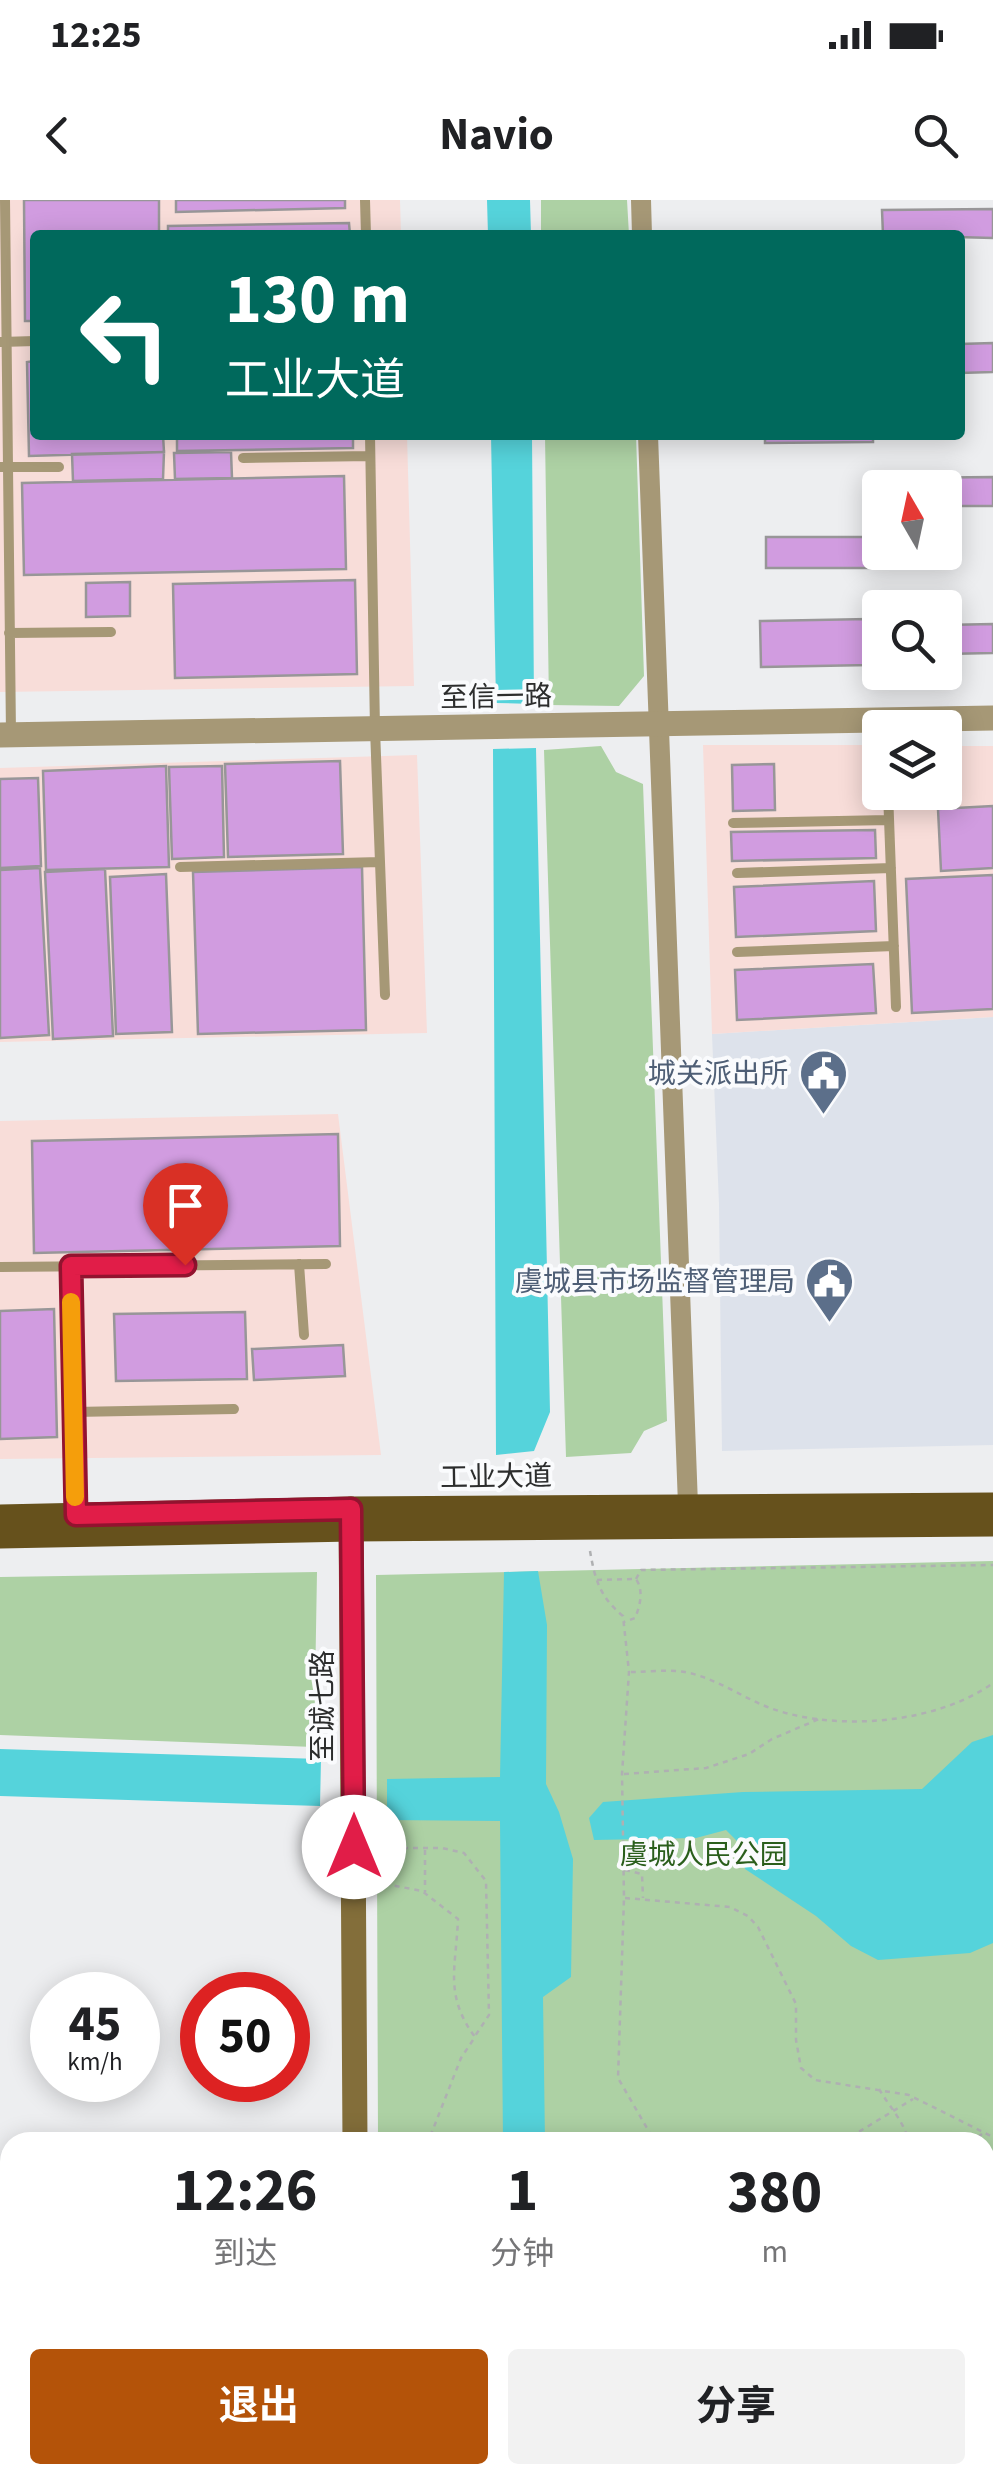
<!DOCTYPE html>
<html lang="zh">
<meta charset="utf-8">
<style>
:root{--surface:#fff;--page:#f2f2f2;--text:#202124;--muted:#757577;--accent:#b45309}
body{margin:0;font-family:"Source Sans 3","Noto Sans SC",sans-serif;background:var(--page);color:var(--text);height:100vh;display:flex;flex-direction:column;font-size:38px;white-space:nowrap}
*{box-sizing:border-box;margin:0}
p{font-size:32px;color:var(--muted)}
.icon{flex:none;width:55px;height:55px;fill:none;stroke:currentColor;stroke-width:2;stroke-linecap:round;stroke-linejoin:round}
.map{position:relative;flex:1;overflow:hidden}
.details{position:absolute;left:0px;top:1932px;width:995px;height:352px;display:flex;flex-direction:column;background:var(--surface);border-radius:30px 30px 0 0;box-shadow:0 5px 25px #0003}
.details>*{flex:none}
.banner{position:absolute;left:30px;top:30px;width:935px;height:210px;border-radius:10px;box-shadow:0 5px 25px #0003;background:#00695c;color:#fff;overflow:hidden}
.needle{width:65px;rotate:351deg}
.fabs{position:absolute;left:862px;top:270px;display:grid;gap:20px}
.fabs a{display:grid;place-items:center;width:100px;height:100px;border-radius:10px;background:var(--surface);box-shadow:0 5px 25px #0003;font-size:50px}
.speed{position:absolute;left:30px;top:1772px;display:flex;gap:20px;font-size:50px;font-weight:700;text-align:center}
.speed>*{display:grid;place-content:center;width:130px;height:130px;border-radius:50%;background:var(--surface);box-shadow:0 5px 25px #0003;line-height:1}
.speed small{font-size:25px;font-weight:400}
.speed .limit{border:15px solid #d22;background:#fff;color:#111}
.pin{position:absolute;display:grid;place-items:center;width:85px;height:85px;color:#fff;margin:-102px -42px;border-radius:50% 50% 50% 0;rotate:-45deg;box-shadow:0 0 10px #0007}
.pin .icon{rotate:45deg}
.me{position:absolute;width:110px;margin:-55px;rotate:0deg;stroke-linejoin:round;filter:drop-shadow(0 0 8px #0008)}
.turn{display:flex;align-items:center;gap:35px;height:210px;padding:0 30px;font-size:45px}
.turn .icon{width:130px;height:130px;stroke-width:2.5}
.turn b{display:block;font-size:70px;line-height:85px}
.eta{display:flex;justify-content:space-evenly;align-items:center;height:170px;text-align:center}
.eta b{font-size:60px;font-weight:700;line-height:70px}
.action{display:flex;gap:20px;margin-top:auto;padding:20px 30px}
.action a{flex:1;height:115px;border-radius:10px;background:var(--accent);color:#fff;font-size:40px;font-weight:700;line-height:115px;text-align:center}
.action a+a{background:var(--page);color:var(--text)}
.status{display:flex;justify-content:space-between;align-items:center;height:70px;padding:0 50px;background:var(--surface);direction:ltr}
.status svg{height:28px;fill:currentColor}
header{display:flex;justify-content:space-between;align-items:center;height:130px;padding:0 30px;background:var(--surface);font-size:45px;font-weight:700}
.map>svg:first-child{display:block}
</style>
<div class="status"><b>12:25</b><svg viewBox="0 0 49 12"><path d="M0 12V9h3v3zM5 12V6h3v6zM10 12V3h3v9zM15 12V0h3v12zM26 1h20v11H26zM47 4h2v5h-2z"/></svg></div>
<header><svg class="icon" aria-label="back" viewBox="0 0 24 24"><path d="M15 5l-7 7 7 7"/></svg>Navio<svg class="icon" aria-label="search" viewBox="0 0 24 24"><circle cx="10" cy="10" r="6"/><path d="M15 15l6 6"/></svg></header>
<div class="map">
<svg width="993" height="2284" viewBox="0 0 993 2284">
<rect width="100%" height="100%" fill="#edeef0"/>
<path fill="#dde2eb" d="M993,817V1245L722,1251L719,1004L712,834Z"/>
<path fill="#f8ddd9" d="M0,0H400L401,35H35V235H407L414,486L0,492Z
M703,545H880V592H945V546H993V817L712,834Z
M417,555L427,833L0,842V568Z
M338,914L381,1255L0,1259V921Z"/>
<path fill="#add1a4" d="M541,0H627L629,35H541Z
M545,235H636L644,476L619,506L549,505Z
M601,546L616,572L643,584L667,1221L644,1231L631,1253L566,1257L544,550Z
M993,1361V2284H380V2275H985V1942H378L376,1375Z
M317,1372L314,1547L0,1535V1377Z"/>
<path fill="#55d3db" d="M487,0H530L531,35H488Z
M491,235H532L534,504L496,503Z
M536,548L550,1212L534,1251L496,1255L493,549Z
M538,1371L547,1425L546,1584L559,1612L573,1659L571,1777L543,1797L545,1942H503L500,1621L387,1620V1579L500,1577L504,1372Z
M993,1535V1743L970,1753L878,1760L851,1746L816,1716L745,1669L740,1644L726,1630L696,1638L594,1640L589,1618L603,1602L743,1592L922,1589L972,1542Z
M0,1549L321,1559L320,1606L0,1596Z
M505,2275H548V2284H505Z"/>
<path fill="#d19ce0" stroke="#989698" stroke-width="2.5" d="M24,0H159V35H35V121H25Z
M176,0H345V8L176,12Z
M993,9V38L883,35L882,10Z
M349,23L350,35H168V26Z
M993,143V172L960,173V144Z
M35,161V235H163L164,252L29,256L27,162Z
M177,235H353V248L177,251Z
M765,235H873V242L765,243Z
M164,252L163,279L73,281L72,254Z
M231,252L232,278L175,279L174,253Z
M344,276L346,369L24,375L22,283Z
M993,277V306H945V288H901V278Z
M766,337H874V368H766Z
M355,380L357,474L175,478L173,384Z
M130,382V416L86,417V383Z
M868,419L869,465L761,467L760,421Z
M993,424V453L945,454V425Z
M340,561L343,654L228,657L225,564Z
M774,564L775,610L733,611L732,565Z
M166,566L169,667L46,670L43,571Z
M222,566L224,657L172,659L169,567Z
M38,578L41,666L0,668V579Z
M993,606V668L941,671L938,609Z
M875,630L876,658L732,661L731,632Z
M362,667L366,830L198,834L193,672Z
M40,668L49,835L0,838V670Z
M105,669L113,836L53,839L45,672Z
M166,674L172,832L116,834L110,677Z
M993,675V809L912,813L906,679Z
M874,681L876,731L736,737L734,687Z
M873,764L876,813L737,820L735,770Z
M338,934L340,1046L34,1053L32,941Z
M54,1109L57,1237L0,1239V1111Z
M245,1112L247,1179L116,1181L114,1114Z
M343,1145L345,1176L254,1180L252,1149Z"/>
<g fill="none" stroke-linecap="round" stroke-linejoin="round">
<path stroke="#afb0b2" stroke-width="2.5" stroke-dasharray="5 5" stroke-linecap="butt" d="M590,1351C595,1380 600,1397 623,1416L629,1472L622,1574L624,1698L618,1878L655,1942
M636,1379L641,1370L993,1365
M597,1380L636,1379C644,1391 640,1406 635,1418L624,1422
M631,1472C648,1472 668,1469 685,1472C716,1478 741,1497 770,1508C836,1532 936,1524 993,1483
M624,1574L706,1568L749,1554L772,1539L819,1519
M373,1648H442L464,1653L486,1681L489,1815L475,1836
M425,1650V1692
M625,1670L642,1674L643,1698
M375,1682L422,1691L458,1719C456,1768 444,1795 475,1837L461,1858L428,1942
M625,1698L730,1707L748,1716L758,1727L796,1804V1840L801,1868L815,1880L909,1895L993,1937
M879,1889C889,1906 901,1918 907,1936
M842,1942L913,1899
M971,1942L982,1934
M985,2037L993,2034
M985,2082L993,2086
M985,2118L993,2099
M985,2151L993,2156
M985,2210L993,2218
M985,2248L993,2257
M445,2275V2284
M576,2275L591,2277L600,2284
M728,2275L734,2284
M491,2284L494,2275
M681,2284L688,2275"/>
<path stroke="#a69876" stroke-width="10" d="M5,0L11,534
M365,0L366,35
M1,142L35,141
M370,235L375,529L385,795
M243,258L370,256
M0,267H59
M9,433L111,432
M888,592L896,807
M733,623L889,620
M180,667L380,662
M737,673L891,668
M737,752L894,746
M299,1064L304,1135
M71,1066L76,1315
M0,1067L326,1064
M74,1212L234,1209"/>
<path stroke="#a69876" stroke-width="20" d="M641,0L642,35
M648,235L688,1305"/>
<path stroke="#a69876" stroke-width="25" d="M0,535L993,518"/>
<path stroke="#836e3a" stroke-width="25" d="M351,1309L355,1942
M357,2275V2284"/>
<path stroke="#66511c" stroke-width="25" d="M0,1317L351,1309L993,1305
M0,1336L352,1329L993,1324"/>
</g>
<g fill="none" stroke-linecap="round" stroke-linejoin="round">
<defs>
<path id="route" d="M185,1065L71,1066L76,1315L351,1309L354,1647"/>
</defs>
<use href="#route" stroke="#92132f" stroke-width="25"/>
<use href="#route" stroke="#e11d48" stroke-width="18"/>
<path stroke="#f59e0b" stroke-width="18" d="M71,1102L75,1297"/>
</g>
<defs>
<symbol id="civic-pin" viewBox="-11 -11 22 30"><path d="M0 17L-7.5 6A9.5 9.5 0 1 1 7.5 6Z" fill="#5c6f8a" stroke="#fafbfd"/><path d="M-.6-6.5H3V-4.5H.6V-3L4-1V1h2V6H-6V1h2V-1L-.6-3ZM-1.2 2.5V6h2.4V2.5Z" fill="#fff"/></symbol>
</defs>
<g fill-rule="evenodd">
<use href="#civic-pin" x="796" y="846" width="55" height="75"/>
<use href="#civic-pin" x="802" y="1054" width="55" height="75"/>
</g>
<g text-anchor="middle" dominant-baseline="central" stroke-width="8" stroke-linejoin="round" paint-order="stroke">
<g font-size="28" fill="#2c2d2d" stroke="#fafbfd">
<text transform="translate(496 497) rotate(-1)">至信一路</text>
<text transform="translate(496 1277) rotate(-1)">工业大道</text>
<text transform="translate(323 1506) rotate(-90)">至诚七路</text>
</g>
<g font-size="28" fill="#4e5e75" stroke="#fafbfd" text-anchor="end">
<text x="788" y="874">城关派出所</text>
<text x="795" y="1082">虞城县市场监督管理局</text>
</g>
<g font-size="28" fill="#2a5e1c" stroke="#fafbfd">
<text x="704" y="1655">虞城人民公园</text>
</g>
</g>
</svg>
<div class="fabs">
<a><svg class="needle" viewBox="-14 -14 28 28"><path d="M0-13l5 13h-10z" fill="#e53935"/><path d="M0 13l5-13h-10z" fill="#757577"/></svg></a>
<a><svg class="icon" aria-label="search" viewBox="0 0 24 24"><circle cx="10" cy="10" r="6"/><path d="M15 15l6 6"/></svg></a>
<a><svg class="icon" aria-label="layers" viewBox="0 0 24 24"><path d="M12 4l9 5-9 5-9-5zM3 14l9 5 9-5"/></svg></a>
</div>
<div class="speed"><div>45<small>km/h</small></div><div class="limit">50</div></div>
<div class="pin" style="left:185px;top:1065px;background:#d93025"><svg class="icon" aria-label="arrive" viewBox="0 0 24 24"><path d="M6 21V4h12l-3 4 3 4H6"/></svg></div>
<svg class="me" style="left:354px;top:1647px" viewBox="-20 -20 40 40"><circle r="19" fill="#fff"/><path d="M0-13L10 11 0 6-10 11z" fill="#e11d48"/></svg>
<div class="banner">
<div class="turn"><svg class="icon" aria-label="left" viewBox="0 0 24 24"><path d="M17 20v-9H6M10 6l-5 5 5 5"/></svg><div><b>130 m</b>工业大道</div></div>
</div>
<section class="details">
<div class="eta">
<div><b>12:26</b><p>到达</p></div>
<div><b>1</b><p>分钟</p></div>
<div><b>380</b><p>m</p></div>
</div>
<div class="action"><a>退出</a><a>分享</a></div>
</section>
</div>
